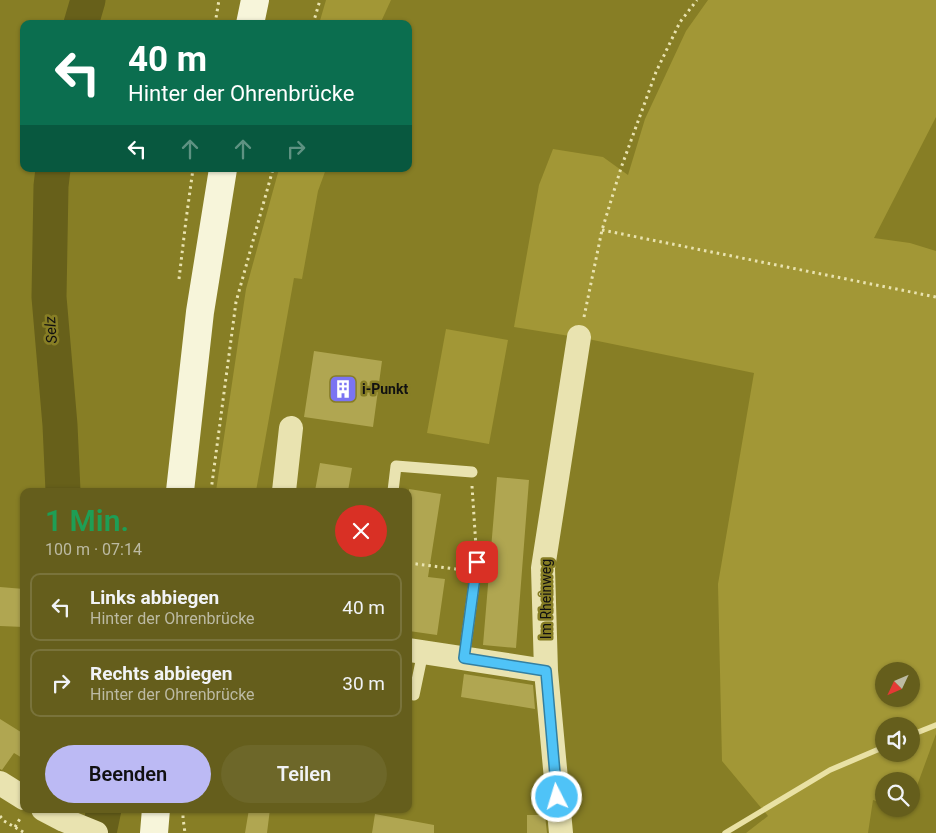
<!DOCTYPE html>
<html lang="de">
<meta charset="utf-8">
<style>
:root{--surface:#655e1c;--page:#6d6729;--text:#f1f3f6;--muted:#bcbaa3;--line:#79733b;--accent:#bcbaf4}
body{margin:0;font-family:Roboto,sans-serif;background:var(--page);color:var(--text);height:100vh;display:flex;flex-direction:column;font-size:19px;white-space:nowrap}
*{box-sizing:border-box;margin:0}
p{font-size:16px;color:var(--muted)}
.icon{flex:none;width:28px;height:28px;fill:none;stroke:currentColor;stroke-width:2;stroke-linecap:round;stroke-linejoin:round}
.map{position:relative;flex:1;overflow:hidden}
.sheet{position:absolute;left:20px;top:488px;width:392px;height:325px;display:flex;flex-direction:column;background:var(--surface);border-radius:10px;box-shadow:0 1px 4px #0004}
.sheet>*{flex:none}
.banner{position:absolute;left:20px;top:20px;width:392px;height:152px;border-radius:10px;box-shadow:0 1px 4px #0004;background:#0b6e4f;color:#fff;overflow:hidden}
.needle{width:32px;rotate:226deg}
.tools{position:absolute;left:875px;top:662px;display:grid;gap:10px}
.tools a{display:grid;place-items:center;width:45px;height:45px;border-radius:50%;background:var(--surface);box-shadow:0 1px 4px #0004;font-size:25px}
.pin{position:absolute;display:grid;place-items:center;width:42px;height:42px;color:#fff;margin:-21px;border-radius:10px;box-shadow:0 2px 8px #0006}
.me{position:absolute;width:55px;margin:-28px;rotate:355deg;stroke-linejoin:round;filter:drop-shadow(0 0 4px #0008)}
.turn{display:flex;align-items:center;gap:18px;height:105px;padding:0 25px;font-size:22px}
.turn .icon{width:65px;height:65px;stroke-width:2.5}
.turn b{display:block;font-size:35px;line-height:42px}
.lanes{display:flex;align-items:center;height:48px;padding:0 25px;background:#0003;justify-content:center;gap:25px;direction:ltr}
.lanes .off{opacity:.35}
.round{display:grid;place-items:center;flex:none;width:52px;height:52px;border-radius:26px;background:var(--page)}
.overview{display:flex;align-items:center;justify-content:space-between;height:85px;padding:0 25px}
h1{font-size:30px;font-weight:600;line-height:38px;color:#1e9e55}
.button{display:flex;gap:10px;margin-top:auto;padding:10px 25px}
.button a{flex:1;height:58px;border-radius:30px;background:var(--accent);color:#111;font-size:20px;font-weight:600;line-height:58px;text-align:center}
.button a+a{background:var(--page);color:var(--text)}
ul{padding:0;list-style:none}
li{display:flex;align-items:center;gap:15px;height:68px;margin:0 10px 8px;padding:0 15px;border:2px solid var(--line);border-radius:10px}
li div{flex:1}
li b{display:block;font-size:19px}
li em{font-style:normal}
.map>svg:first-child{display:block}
</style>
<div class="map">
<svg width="936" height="833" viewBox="0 0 936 833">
<rect width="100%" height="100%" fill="#877e25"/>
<path fill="#a29736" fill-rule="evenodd" d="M326,0H391L380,24H319Z
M708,0H936V117L874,238L910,243L936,251V734L911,802V781H884V804L873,800L868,833H746L768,816L722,761L718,584L754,373L588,339L514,327L539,185L553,149L603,157L628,175L645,119L686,31ZM884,671H911V699H884ZM884,726H911V754H884Z
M279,169H326L318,191L302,279L294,278L256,491H216L246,289Z
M446,329L508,340L489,444L427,433Z"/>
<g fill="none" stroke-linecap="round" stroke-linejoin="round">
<path stroke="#e9e1a4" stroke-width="5.5" d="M911,735L936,725
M725,833L830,770L884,747"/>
<path stroke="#67601a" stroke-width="35" d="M81,24L88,0
M53,169L51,186L49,297L60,425L63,491
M99,833L104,809"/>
</g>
<path fill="#b0a651" d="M314,351L382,361L373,427L304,417Z
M320,463L352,468L348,491H315Z
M497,477L529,480L516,648L483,645Z
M409,489L441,494L428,577L445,579L437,635L409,631V587L412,560L409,559Z
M0,587L24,589V627L0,626Z
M464,674L533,685L535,709L461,697Z
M0,719L24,734V759L14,753L2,770L0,769Z
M249,809H270L267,833H245Z
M375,814L434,825V833H372Z
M527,815H545L547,833H527Z"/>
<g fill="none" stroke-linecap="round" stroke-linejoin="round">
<path stroke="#e9e3b0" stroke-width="3" stroke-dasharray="2.5 4" stroke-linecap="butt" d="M215,24L219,0
M313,24L320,0
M602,230L936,297
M179,279L186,220L193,169
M584,317L602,230L621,168L656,72L680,22L697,0
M472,486L476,547
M211,491L236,302L273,169
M409,563L463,570
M183,809V818L185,833
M0,816L4,821L25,833
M15,827L21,817"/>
<path stroke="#e9e3b0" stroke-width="11" d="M393,491L396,466L472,472
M464,658L477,562
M414,695L423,652"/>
<path stroke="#e9e3b0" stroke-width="24" d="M284,491L291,428
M409,650L546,671
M0,783L24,798
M43,809L64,820L96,833
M561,833L546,671L543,568L579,337"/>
<path stroke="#f7f5da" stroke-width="28" d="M250,24L255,0
M180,491L200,312L223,169
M154,833L156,809"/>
</g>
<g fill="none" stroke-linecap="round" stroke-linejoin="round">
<defs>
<path id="route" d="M477,562L464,658L546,671L557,797"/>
</defs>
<use href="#route" stroke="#337fa1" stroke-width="12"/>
<use href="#route" stroke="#4fc3f7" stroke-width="9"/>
</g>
<defs>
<symbol id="building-square" viewBox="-11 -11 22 22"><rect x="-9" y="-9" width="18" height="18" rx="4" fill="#7b74f2" stroke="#877e25"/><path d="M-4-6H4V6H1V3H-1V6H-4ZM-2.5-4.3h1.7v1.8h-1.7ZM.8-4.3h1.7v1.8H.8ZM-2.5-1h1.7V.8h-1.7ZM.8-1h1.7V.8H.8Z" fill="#fff"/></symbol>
</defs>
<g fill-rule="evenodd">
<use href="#building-square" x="327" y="373" width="32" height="32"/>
</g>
<g text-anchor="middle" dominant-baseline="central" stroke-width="5" stroke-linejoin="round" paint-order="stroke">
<g font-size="14" font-weight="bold" fill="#111" stroke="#877e25" text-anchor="start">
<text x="362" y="389">i-Punkt</text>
</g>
<g font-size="14" fill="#111" stroke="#877e25">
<text transform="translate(546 599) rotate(-90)">Im Rheinweg</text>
</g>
<g font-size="15" font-style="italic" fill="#111" stroke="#877e25">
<text transform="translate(51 330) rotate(-94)">Selz</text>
</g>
</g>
</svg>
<div class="tools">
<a><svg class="needle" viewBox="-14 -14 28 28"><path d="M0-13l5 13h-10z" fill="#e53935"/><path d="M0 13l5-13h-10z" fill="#bcbaa3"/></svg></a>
<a><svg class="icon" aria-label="sound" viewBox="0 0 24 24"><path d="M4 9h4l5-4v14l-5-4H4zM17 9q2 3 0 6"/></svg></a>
<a><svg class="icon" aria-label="search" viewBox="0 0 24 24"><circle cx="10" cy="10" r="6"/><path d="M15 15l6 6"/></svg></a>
</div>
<div class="pin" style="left:477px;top:562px;background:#d93025"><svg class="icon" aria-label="arrive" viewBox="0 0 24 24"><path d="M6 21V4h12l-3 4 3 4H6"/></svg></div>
<svg class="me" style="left:557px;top:797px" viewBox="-20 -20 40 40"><circle r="17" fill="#4fc3f7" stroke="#fff" stroke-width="3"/><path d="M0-11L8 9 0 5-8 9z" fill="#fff"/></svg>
<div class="banner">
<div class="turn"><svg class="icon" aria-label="left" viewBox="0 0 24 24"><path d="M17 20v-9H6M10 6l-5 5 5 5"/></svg><div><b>40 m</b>Hinter der Ohrenbrücke</div></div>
<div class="lanes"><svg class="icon" aria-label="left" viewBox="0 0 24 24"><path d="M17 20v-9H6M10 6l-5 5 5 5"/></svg><svg class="icon off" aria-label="ahead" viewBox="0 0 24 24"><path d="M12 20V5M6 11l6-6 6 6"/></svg><svg class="icon off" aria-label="ahead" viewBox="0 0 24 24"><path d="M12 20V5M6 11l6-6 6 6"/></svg><svg class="icon off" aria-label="right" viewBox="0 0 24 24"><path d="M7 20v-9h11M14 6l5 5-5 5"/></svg></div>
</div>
<section class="sheet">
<div class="overview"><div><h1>1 Min.</h1><p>100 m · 07:14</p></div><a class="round" style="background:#d93025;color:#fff"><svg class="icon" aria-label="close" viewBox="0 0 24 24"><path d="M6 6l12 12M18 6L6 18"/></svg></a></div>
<ul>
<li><svg class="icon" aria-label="left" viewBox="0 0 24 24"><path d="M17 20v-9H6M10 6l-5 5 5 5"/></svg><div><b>Links abbiegen</b><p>Hinter der Ohrenbrücke</p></div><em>40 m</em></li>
<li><svg class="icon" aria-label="right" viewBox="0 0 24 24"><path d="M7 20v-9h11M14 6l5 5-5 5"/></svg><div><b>Rechts abbiegen</b><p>Hinter der Ohrenbrücke</p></div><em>30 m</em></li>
</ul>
<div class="button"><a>Beenden</a><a>Teilen</a></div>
</section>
</div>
